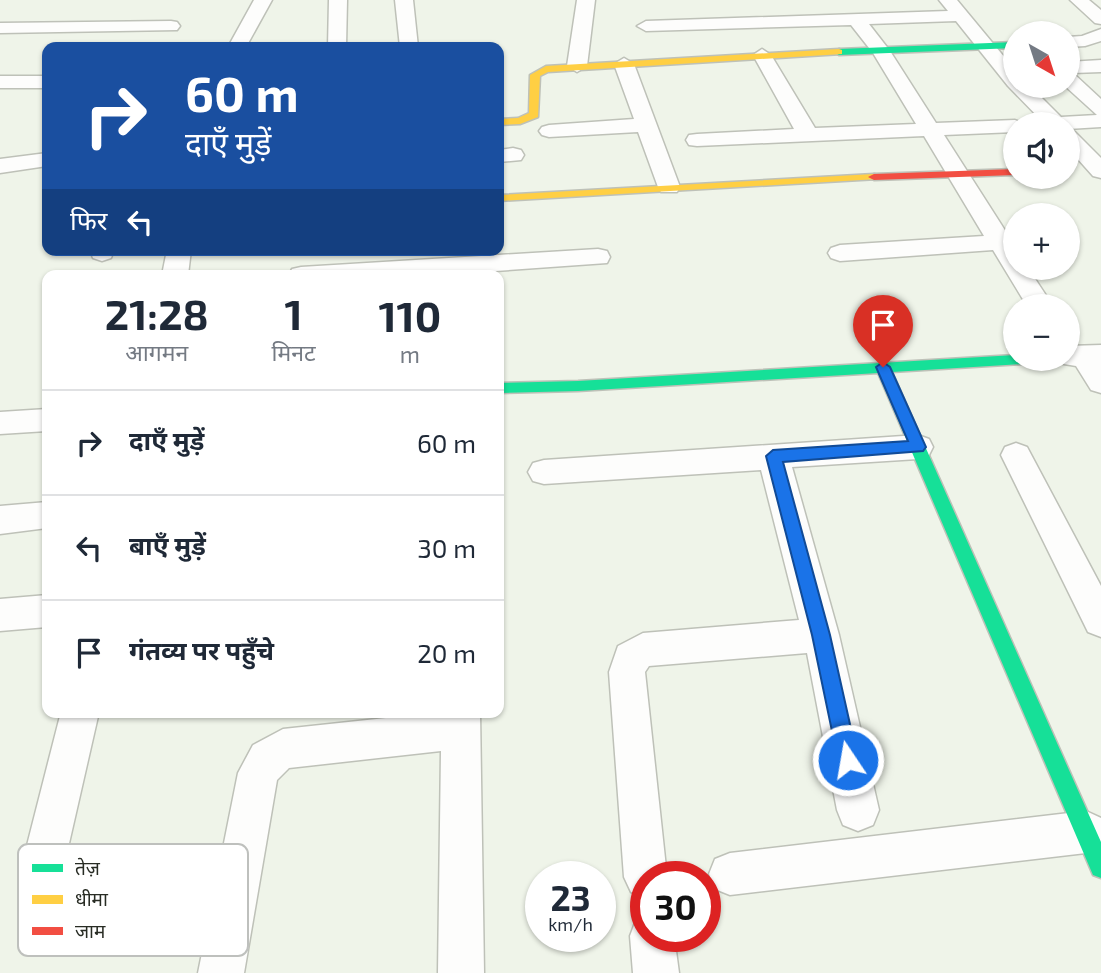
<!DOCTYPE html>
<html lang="hi">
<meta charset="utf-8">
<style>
:root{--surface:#fff;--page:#f2f2f3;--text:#1f2937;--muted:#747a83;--line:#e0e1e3}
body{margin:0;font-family:"Exo 2","Noto Sans Devanagari",sans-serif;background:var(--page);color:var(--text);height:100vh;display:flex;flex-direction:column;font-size:26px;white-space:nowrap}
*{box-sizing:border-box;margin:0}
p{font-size:23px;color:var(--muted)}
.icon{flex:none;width:38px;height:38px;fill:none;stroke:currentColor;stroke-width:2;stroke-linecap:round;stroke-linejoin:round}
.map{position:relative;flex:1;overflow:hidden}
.sheet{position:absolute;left:42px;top:270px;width:462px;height:448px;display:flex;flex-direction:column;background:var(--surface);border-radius:14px;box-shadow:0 2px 5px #0004}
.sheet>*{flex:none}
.guide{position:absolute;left:42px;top:42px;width:462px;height:214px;border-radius:14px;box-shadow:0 2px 5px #0004;background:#1a4fa0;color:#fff;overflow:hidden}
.needle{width:46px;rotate:141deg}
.buttons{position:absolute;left:1003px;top:21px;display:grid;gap:14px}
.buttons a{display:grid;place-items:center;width:77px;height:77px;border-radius:50%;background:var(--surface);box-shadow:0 2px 5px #0004;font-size:35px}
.speed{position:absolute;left:525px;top:861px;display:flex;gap:14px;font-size:35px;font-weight:700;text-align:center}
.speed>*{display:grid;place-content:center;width:91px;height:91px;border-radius:50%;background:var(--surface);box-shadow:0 2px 5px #0004;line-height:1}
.speed small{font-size:18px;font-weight:400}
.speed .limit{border:10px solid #d22;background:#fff;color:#111}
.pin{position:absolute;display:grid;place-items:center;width:60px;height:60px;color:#fff;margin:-72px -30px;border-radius:50% 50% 50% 0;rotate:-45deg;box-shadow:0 0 7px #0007}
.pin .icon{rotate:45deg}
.me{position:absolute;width:77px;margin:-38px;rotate:348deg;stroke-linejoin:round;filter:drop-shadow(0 0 5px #0008)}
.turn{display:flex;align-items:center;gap:24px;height:147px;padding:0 28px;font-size:32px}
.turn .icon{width:91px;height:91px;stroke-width:2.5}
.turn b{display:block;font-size:49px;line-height:60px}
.then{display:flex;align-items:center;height:66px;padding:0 28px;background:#0003;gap:14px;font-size:26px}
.eta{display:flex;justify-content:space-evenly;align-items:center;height:119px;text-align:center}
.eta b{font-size:42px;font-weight:700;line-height:49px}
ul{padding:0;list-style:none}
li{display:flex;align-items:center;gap:21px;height:105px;padding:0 28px;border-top:2px solid var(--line)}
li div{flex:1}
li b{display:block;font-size:26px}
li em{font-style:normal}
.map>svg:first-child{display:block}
</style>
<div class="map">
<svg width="1101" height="973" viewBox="0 0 1101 973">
<rect width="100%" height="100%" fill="#eff4e9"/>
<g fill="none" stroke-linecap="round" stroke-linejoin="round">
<defs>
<path id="street" d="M254,0H272L246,47H228Z
M329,0H347L346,47H328Z
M395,0H413L418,47H400Z
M577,0H595L587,66L577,72L567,66Z
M939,0H957L1015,70V86H1030L1061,117L1097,115L1065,86H1068V62L1101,60V72L1073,73L1101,99V127L1068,129V124H1045L1008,86L956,21L869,24L890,51L936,123L1015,120L1024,124H1015V132L944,135L1015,246V268H1028L1053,306H1027L993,250L840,261L831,258L828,253L831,248L840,245L984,236L924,136L697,146L689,145L686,140L689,135L697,134L794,129L753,55L762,49L771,55L815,128L916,124L873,53L851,25L646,31L637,26L646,21L948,11Z
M1070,0H1089L1101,10V24L1095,23Z
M171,21L177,22L180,26L177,30L0,33V23Z
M1101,29V41L1085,46L1068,47V37L1082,36Z
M624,58L634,64L680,187L677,192H661L658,187L638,132L549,137L542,135L539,131L542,127L549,125L634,119L614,64Z
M0,76H47V88H0Z
M1068,130L1075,132L1101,158V178L1093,176L1068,148Z
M513,148L521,150L524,155L521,160L499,162V150Z
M47,153V166L0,173V159Z
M598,249L607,251L610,257L607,263L438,275H289L292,269L301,267Z
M90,250H114L111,258L102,261L93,258Z
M167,250H191L188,275H162Z
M1101,345V393L1091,390L1076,366L1058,363L1056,359H1068V346Z
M47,409V431L0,434V412Z
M918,435L929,439L933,447L929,455L918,459L792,467L839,635L879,810L873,825L858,831L843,825L837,810L807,653L649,666L645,672L667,877H646V898L631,892L624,877L609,672L618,646L643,633L799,620L761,470L544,484L533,481L528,472L533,463L544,460Z
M1016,443L1027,447L1101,586V637L1088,632L1001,455L1005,447Z
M47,502V528L0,534V506Z
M47,595V627L0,631V599Z
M61,712H99L65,861L59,876L44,882L29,876L23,861Z
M442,712H480L484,973H438L441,751L289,768L277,780L244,973H198L238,773L253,745L283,729Z
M1086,811L1101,818V847L1086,853L730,895L715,889L709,874L715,859L730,853Z
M646,916V936H674L679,973H633L630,936L636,920Z"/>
<path id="fast" d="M1015,42V48L839,55L834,52L839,49Z
M1015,355V359H1030L1023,364L892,372L1101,842V878L1093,875L878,373L578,391L499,393V383L578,381Z"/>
<path id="slow" d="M839,49L842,50V54L548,72L540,76L538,117L520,124L499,125V119L518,118L529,113L530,75L546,66Z
M874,174L878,175V179L499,201V195Z"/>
<path id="jam" d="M1015,169V175L874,180L868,177L874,174Z"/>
</defs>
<use href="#street" stroke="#bec1b8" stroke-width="3"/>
<use href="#fast" stroke="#bec1b8" stroke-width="3"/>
<use href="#slow" stroke="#bec1b8" stroke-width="3"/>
<use href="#jam" stroke="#bec1b8" stroke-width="3"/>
<use href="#street" fill="#fdfdfc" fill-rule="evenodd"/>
<use href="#fast" fill="#16e098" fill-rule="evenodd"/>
<use href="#slow" fill="#ffcf43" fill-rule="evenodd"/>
<use href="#jam" fill="#f24e42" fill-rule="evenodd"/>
</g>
<path fill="#1a73e8" stroke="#114b97" stroke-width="2" d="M883,362L890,367L926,447L923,451L783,462L830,635L858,760L855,767L848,770L841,767L838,760L812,635L766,456L773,450L908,441L876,367Z"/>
<rect x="18" y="844" width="230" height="112" rx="10" fill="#fff" stroke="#bec0bd" stroke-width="2"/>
<rect x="32" y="864" width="31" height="8" fill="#16e098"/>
<rect x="32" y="895" width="31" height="9" fill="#ffcf43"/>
<rect x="32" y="927" width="31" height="8" fill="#f24e42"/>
<g font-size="19" fill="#282c24">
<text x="75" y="875">तेज़</text>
<text x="75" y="906">धीमा</text>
<text x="75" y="938">जाम</text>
</g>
</svg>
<div class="buttons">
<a><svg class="needle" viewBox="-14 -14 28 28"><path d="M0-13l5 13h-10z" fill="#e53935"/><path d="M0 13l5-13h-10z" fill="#747a83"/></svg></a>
<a><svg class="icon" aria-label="sound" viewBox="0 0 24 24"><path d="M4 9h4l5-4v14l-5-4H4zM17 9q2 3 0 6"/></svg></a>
<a>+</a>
<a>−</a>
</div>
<div class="speed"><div>23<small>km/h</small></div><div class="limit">30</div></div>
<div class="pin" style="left:883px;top:367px;background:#d93025"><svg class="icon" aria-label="arrive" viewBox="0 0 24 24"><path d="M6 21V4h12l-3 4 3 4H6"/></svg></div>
<svg class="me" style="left:848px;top:760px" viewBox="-20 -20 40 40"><circle r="17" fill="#1a73e8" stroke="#fff" stroke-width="3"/><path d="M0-11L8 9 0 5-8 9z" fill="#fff"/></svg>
<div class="guide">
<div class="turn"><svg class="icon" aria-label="right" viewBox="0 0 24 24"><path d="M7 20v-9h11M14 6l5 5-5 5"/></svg><div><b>60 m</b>दाएँ मुड़ें</div></div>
<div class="then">फिर<svg class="icon" aria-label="left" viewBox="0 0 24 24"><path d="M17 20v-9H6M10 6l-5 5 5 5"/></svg></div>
</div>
<section class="sheet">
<div class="eta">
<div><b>21:28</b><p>आगमन</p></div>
<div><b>1</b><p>मिनट</p></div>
<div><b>110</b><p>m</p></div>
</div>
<ul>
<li><svg class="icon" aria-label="right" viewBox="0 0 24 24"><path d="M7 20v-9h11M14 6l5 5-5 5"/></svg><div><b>दाएँ मुड़ें</b></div><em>60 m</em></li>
<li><svg class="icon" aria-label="left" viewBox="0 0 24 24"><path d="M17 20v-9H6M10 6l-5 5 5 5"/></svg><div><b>बाएँ मुड़ें</b></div><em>30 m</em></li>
<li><svg class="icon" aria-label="arrive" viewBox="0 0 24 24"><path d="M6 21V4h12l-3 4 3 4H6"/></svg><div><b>गंतव्य पर पहुँचे</b></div><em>20 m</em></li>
</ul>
</section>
</div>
